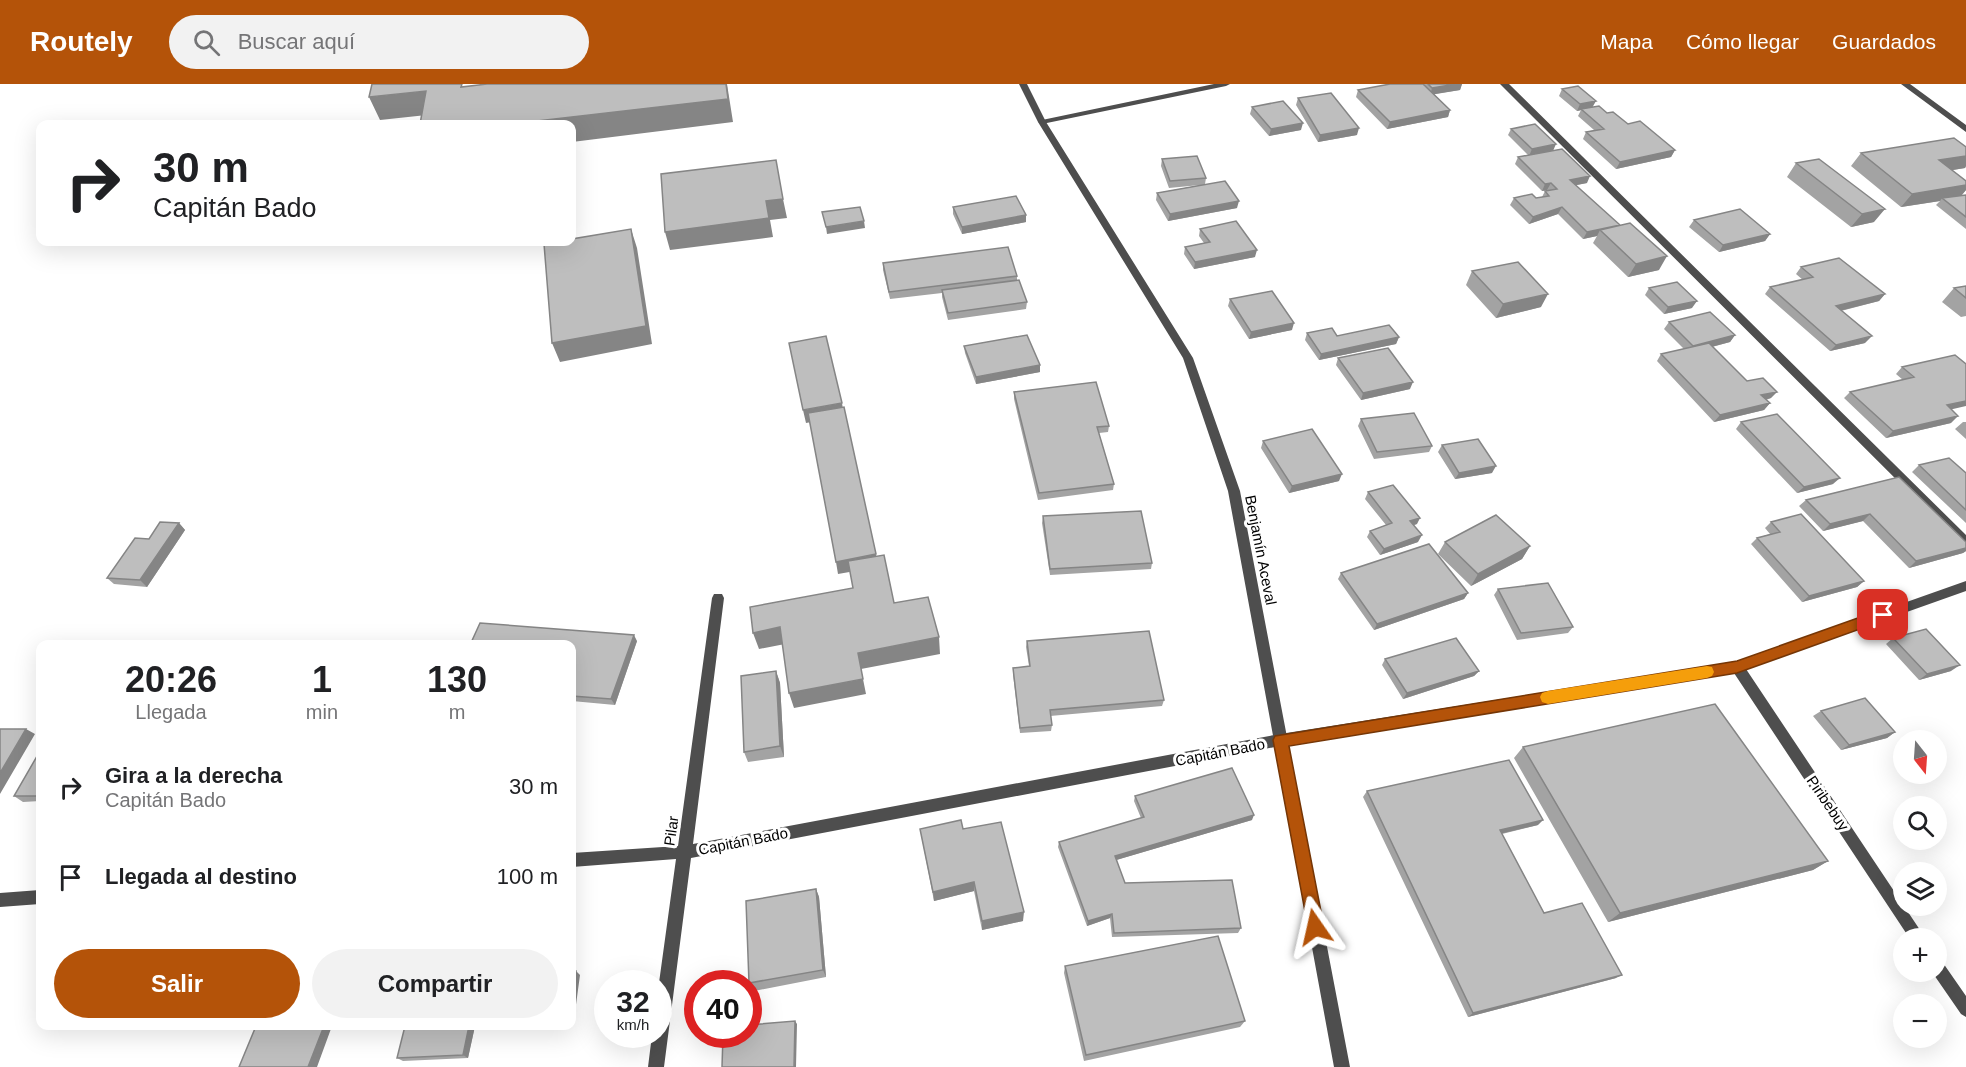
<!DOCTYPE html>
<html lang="es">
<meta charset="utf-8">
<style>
:root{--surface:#fff;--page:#f2f2f2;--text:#202124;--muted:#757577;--accent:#b45309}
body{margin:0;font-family:Helvetica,sans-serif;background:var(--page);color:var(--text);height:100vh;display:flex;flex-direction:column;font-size:22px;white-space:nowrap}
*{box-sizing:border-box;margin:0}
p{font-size:20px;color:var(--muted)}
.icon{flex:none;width:33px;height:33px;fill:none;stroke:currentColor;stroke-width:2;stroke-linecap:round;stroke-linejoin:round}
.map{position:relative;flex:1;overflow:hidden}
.drawer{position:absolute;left:36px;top:556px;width:540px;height:390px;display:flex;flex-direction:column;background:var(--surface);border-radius:12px;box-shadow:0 6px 24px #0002}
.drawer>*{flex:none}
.top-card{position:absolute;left:36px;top:36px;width:540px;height:126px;border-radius:12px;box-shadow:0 6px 24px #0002;background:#fff;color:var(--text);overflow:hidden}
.needle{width:39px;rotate:163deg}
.controls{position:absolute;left:1893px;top:646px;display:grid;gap:12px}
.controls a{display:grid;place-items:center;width:54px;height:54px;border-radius:50%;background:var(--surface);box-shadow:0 6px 24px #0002;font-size:30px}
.speed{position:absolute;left:594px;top:886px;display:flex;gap:12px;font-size:30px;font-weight:700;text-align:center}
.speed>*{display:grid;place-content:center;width:78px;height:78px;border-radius:50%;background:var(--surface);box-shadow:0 6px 24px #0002;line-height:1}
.speed small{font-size:15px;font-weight:400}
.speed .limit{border:9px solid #d22;background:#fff;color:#111}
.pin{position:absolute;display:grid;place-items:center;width:51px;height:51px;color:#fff;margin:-26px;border-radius:12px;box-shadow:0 3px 9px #0006}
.me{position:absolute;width:66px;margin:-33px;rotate:349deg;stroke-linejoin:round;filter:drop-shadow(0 0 4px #0008)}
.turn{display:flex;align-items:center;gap:21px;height:126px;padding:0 18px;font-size:27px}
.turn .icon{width:78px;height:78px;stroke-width:2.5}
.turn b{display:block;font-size:42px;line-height:51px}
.eta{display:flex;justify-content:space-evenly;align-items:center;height:102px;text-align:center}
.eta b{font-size:36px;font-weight:600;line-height:42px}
.cta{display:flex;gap:12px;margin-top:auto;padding:12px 18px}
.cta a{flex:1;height:69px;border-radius:36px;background:var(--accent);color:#fff;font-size:24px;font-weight:600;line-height:69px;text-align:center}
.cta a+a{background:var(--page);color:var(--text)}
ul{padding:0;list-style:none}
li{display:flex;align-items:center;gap:18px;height:90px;padding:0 18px}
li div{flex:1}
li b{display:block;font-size:22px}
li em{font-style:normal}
header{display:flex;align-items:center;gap:36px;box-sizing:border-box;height:84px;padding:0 30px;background:var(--accent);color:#fff}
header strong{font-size:28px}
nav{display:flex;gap:33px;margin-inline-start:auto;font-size:21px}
.search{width:420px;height:54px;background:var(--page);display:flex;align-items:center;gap:15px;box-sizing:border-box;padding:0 21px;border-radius:33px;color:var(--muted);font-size:22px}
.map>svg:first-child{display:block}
</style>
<header>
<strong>Routely</strong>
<div class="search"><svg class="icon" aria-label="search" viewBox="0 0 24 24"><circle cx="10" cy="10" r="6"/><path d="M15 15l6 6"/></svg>Buscar aquí</div>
<nav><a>Mapa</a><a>Cómo llegar</a><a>Guardados</a></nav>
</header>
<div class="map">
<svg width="1966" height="983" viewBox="0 0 1966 983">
<rect width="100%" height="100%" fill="#fff"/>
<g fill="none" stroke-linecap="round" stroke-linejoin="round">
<path fill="#4e4e4e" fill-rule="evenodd" d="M1214,0H1230L1226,2L1042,40L1038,38L1042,36Z
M1500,0H1509L1966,451V463L1962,461Z
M1901,0H1910L1966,41V48Z
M1966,497V507L1746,585L1926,855H1910L1734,589L1280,662L691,774L664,983H648L652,951H658V906L676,775L572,783V769L678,762L712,514L714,510H722L724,514L693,760L1280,650L1737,578Z
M40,806V820L0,823V809Z
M1936,874L1941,876L1966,912V933L1961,930L1932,888H1936Z"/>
<path fill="#4e4e4e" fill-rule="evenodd" d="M1019,0H1027L1046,38L1193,274L1240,407L1350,983H1334L1228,407L1183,274L1038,38Z"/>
</g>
<path fill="#a3a3a3" d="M1390,0H1462L1460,6L1434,10L1450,26L1448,33L1387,45L1356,13L1358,6Z
M1562,5L1593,23L1607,29L1675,66L1671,73L1616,85L1583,55L1586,48L1594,46L1578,32L1581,26L1577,27L1559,12Z
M1298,14L1357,51L1318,58L1296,21Z
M1252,23L1301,46L1269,52L1250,30Z
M1511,45L1553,67L1587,99L1576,101L1659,186L1628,193L1593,159L1597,152L1583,155L1558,130L1529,140L1510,121L1514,114H1536L1542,113L1545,107L1547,106L1542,107L1515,80L1518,73L1528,71L1508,51Z
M1966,63V82L1965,84L1952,86L1966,97V106L1962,111H1966V145L1936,121L1940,117L1901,123L1851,82L1861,69Z
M1162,75L1206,94L1205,100L1237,124L1168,137L1156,116L1157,109L1200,101L1169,104L1161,82Z
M1796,79L1874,138L1851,143L1787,93Z
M953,123L1026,138L962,150L953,130Z
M1694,136L1770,150L1765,157L1719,168L1689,143Z
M1200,145L1255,173L1194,185L1184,170L1185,163L1204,159L1199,152Z
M883,179L1017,192V196L1027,218L1026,225L948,236L942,213V209L890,215L883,186Z
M1801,183L1885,210L1879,217L1841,227L1865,259L1830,267L1765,210L1770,203L1803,196L1796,190Z
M1472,187L1541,223L1496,234L1466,201Z
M1966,202V232L1961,233L1942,218L1954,204Z
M1649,204L1692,224L1664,230L1645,211Z
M1230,215L1292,246L1249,255L1228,222Z
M1669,238L1735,251L1730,258L1712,263L1747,297L1771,314L1766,316L1770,319L1764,326L1714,338L1657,277L1661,270L1684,265L1664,245Z
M1307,249L1337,252L1399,253L1396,260L1319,276L1305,256Z
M964,262L1040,288L976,300L965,269Z
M1338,274L1410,305L1361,316L1336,281Z
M1902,283L1951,326V339L1886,354L1844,314L1850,308L1903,296L1896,290Z
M1014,308L1109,342L1108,348L1099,349L1114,400L1113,406L1038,416L1014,315Z
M1361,335L1432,362L1429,368L1374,375L1358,342Z
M1741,338L1833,400L1797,409L1736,345Z
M1963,338H1966V355L1955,345Z
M1263,357L1339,397L1289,409L1261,364Z
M1442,361L1492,389L1455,395L1438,368Z
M1919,381L1966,389V439L1912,388Z
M1899,393L1966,458V467L1963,469L1909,484L1863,437L1823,447L1799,422L1806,416Z
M1368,408L1417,440L1414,441L1418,458L1380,471L1367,453L1370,447L1386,441L1365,415Z
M1043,432L1152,479L1151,485L1050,491L1042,439Z
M1771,438L1864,497L1857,503L1802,518L1751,460L1757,454L1770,450L1765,444Z
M179,439L185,446L147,503L114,500L107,494L149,455Z
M1445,458L1530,462L1522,475L1471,502L1438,470Z
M1341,489L1468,509L1464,515L1374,546L1338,495Z
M1498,505L1573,543L1568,549L1517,556L1494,511Z
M1893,554L1951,587L1919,596L1886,560Z
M637,557L615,621L572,617V561Z
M1027,557L1164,616L1162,622L1050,632L1052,641L1051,647L1020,649L1013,590V584L1029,582L1026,563Z
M1385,575L1479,587L1474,592L1403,615L1382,581Z
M776,587L780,599L784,673L748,678L744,668Z
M1821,627L1895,648L1887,654L1841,666L1813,632Z
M1523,663L1828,777L1813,786L1608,838L1514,674Z
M40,667V717L23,718L14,712Z
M1367,707L1538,741L1502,750L1544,829L1616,894L1468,933L1363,713Z
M1135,712L1252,736L1116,776L1125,799L1241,844L1238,849L1112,853L1110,834L1087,842L1058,763L1059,758L1141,734L1134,717Z
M920,745H963L1023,837L982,846L974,807L934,817Z
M816,805L819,813L826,893L754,907L749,899Z
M1065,882L1245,937L1240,943L1084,977L1064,889Z
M475,942L468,974L403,977L397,974Z"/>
<path fill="#858585" d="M726,0H727L733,38L572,58V40H511Z
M1456,0H1462L1460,6L1430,11L1432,4Z
M426,7L436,30L380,36L369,13Z
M1596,17L1592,24L1577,27L1580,20Z
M1450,26L1448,33L1387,45L1390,38Z
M1303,39L1301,46L1269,52L1271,45Z
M1359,44L1357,51L1318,58L1320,51Z
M1556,60L1553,67L1529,72L1532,65Z
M1675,66L1671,73L1616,85L1620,78Z
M1966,72V82L1965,84L1929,90L1939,76Z
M1590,92L1587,99L1567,103L1570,96Z
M1551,99L1547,106L1542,107L1545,100Z
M1966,101V106L1959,114H1942L1940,117L1901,123L1912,110Z
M783,115L787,134L770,136L773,153L670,166L665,148L766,117Z
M1239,117L1237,124L1168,137L1170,130Z
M1562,123L1558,130L1529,140L1533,133Z
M1885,125L1874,138L1851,143L1862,130Z
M1026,131V138L962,150V143Z
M864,137L865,144L827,150L826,143Z
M1620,141L1600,146L1597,152L1583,155L1587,148Z
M631,145L637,164L652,260L560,278L552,259Z
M1770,150L1765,157L1719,168L1723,161Z
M1257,166L1255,173L1194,185L1195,178Z
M1667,172L1659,186L1628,193L1636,180Z
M1548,210L1541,223L1496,234L1503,220Z
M1885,210L1879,217L1831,229L1836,222Z
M1697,217L1692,224L1664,230L1668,223Z
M1294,239L1292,246L1249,255L1251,248Z
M1735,251L1730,258L1688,269L1693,262Z
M1872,252L1865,259L1830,267L1836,261Z
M1399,253L1396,260L1319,276L1321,270Z
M1040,281V288L976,300V293Z
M1413,298L1410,305L1361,316L1363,309Z
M1777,308L1771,314L1756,318L1761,311Z
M1966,317V322L1940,328L1947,321Z
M842,319L844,332L806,339L803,326Z
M1770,319L1764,326L1714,338L1720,331Z
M1958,332L1951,339L1886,354L1893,347Z
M1496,382L1492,389L1455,395L1459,389Z
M1342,390L1339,397L1289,409L1292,402Z
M1840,394L1833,400L1797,409L1804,403Z
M1870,430L1863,437L1823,447L1830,440Z
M1420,434L1417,440L1407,443L1410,437Z
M179,439L185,446L147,503L140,496Z
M1422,451L1418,458L1380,471L1384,465Z
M1530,462L1522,475L1471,502L1478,490Z
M1966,464V467L1963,469L1909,484L1916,477Z
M876,470L878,483L838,490L836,478Z
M1864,497L1857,503L1802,518L1809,512Z
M1468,509L1464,515L1374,546L1377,540Z
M780,543L785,560L759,565L753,549Z
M634,551L637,557L615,621L611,615Z
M939,553L940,570L861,585L858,569Z
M1960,581L1951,587L1919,596L1927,590Z
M776,587L780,599L784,673L780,662Z
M1479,587L1474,592L1403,615L1407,609Z
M863,595L866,610L794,624L789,609Z
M26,645L35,650L0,710V689Z
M1895,648L1887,654L1841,666L1849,661Z
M1254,731L1252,736L1113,777L1115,772Z
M1543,736L1538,741L1495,751L1500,746Z
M1828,777L1813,786L1608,838L1620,829Z
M974,798V807L934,817L933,808Z
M816,805L819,813L826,893L823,886Z
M1024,828L1023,837L982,846V837Z
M1112,830L1110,834L1087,842L1088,837Z
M576,887L580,891L575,928L572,926V916Z
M1622,891L1616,894L1468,933L1473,929Z
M795,937L797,940L796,983H794Z
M324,942H332L317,983H308Z
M469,942H475L468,974L463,971Z"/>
<path fill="#bebebe" stroke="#858585" stroke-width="1.5" d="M372,0H462L461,3L487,0H726L728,15L511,40H420L426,7L369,13Z
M1390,0H1423L1450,26L1390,38L1358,6Z
M1428,0H1456L1432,4Z
M1578,2L1596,17L1580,20L1562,5Z
M1331,9L1359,44L1320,51L1298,14Z
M1283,17L1303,39L1271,45L1252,23Z
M1599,22L1607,29L1613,28L1628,40L1640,37L1675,66L1620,78L1586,48L1604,45L1581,25Z
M1535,40L1556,60L1532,65L1511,45Z
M1954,54L1966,63V72L1939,76L1966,97V101L1912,110L1861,69Z
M1562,65L1590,92L1570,96L1620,141L1587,148L1562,123L1533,133L1514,114L1532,110L1536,114L1549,112L1545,107L1557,105L1551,99L1545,100L1518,73Z
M1197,72L1206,94L1170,97L1162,75Z
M1819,75L1885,125L1862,130L1796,79Z
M776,76L783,115L766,117L769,134L665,148L661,90Z
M1225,97L1239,117L1170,130L1157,109Z
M1966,111V133L1942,114Z
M1016,112L1026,131L962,143L953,123Z
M860,123L864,137L826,143L822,128Z
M1740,125L1770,150L1723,161L1694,136Z
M1236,137L1257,166L1195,178L1185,163L1210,158L1200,145Z
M1630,139L1667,172L1636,180L1600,146Z
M631,145L646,242L552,259L544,160L556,158H572V155Z
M1008,163L1017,192L889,208L883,179Z
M1839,174L1885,210L1836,222L1872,252L1836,261L1770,203L1813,193L1801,183Z
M1518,178L1548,210L1503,220L1472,187Z
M1019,196L1027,218L948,229L942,206Z
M1677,198L1697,217L1668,223L1649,204Z
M1966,202V214L1954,204Z
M1272,207L1294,239L1251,248L1230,215Z
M1710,228L1735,251L1693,262L1669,238Z
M1389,241L1399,253L1321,270L1307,249L1332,244L1337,252Z
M1027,251L1040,281L976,293L964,262Z
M826,252L842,319L803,326L789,259Z
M1709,259L1747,297L1763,294L1777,308L1761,311L1770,319L1720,331L1661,270Z
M1388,264L1413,298L1363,309L1338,274Z
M1955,271L1966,280V317L1947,321L1958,332L1893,347L1850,308L1914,293L1902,283Z
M1096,298L1109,342L1097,343L1114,400L1039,409L1014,308Z
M844,323L876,470L836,478L808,329Z
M1414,329L1432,362L1377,368L1361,335Z
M1777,330L1840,394L1804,403L1741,338Z
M1312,345L1342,390L1292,402L1263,357Z
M1478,355L1496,382L1459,389L1442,361Z
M1949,374L1966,389V426L1919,381Z
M1899,393L1966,458V464L1916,477L1870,430L1830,440L1806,416Z
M1393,401L1420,434L1410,437L1422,451L1384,465L1370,447L1392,439L1368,408Z
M1141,427L1152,479L1050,485L1043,432Z
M1801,430L1864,497L1809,512L1757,454L1780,448L1771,438Z
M1496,431L1530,462L1478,490L1445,458Z
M160,438L179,439L140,496L107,494L135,454L149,455Z
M1429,460L1468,509L1377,540L1341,489Z
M884,471L894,519L928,513L939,553L858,569L863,595L789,609L780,543L753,549L750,523L853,504L848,477Z
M1548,499L1573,543L1521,549L1498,505Z
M480,539L634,551L611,615L572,612V561H470Z
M1926,545L1960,581L1927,590L1893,554Z
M1149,547L1164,616L1050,626L1052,641L1020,644L1013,584L1030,582L1027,557Z
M1456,554L1479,587L1407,609L1385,575Z
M776,587L780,662L744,668L741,592Z
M1865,614L1895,648L1849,661L1821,627Z
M1715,620L1828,777L1620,829L1523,663Z
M0,645H26L0,689Z
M40,667V712H14Z
M1509,676L1543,736L1500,746L1544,829L1582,819L1622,891L1473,929L1367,707Z
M1232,684L1254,731L1115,772L1125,799L1232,796L1241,844L1114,849L1112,830L1088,837L1059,758L1144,733L1135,712Z
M961,736L963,745L1001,738L1024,828L982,837L974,798L933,808L920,745Z
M816,805L823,886L749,899L746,817Z
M1218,852L1245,937L1086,971L1065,882Z
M572,887H576L572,916Z
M795,937L794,983H722L723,951H748V941Z
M256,942H324L308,983H239Z
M405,942H469L463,971L397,974Z"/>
<path fill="#b45309" stroke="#753606" stroke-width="1.5" d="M1883,525L1888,527L1890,531L1888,535L1737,589L1289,662L1324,843L1321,849L1315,851L1309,849L1273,656L1275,652L1737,577Z"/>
<path fill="#f59e0b" d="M1707,582L1712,583L1714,588L1712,592L1707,594L1548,620L1542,618L1540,613L1542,609L1548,607Z"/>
<g text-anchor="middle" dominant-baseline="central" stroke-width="6" stroke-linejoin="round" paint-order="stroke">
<g font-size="15" fill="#000" stroke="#fff">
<text transform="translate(1261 466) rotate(79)">Benjamín Aceval</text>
<text transform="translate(1220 668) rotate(-11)">Capitán Bado</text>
<text transform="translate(1828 719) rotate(56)">Piribebuy</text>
<text transform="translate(671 747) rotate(-82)">Pilar</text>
<text transform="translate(743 757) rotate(-11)">Capitán Bado</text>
</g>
</g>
</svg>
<div class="controls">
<a><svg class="needle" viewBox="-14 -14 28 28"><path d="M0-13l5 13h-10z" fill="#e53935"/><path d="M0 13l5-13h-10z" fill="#757577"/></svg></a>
<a><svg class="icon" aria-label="search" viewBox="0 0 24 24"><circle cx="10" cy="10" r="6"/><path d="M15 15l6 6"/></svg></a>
<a><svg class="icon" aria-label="layers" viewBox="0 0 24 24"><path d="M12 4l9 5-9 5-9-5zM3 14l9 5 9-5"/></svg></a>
<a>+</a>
<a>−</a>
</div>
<div class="speed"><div>32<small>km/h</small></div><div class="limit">40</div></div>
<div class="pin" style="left:1883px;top:531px;background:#d93025"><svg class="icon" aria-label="arrive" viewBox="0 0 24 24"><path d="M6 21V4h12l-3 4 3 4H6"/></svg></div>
<svg class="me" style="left:1315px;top:843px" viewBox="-20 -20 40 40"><path d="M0-17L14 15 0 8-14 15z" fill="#b45309" stroke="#fff" stroke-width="4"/></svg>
<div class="top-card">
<div class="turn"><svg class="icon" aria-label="right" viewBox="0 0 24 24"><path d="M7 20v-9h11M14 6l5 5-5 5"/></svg><div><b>30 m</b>Capitán Bado</div></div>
</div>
<section class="drawer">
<div class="eta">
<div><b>20:26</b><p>Llegada</p></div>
<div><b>1</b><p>min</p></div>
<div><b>130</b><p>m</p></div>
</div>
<ul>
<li><svg class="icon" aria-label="right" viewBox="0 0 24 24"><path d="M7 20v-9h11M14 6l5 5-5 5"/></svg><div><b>Gira a la derecha</b><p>Capitán Bado</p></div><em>30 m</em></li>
<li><svg class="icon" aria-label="arrive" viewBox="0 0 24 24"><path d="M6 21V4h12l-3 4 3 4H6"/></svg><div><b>Llegada al destino</b></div><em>100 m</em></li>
</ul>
<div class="cta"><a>Salir</a><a>Compartir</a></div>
</section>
</div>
